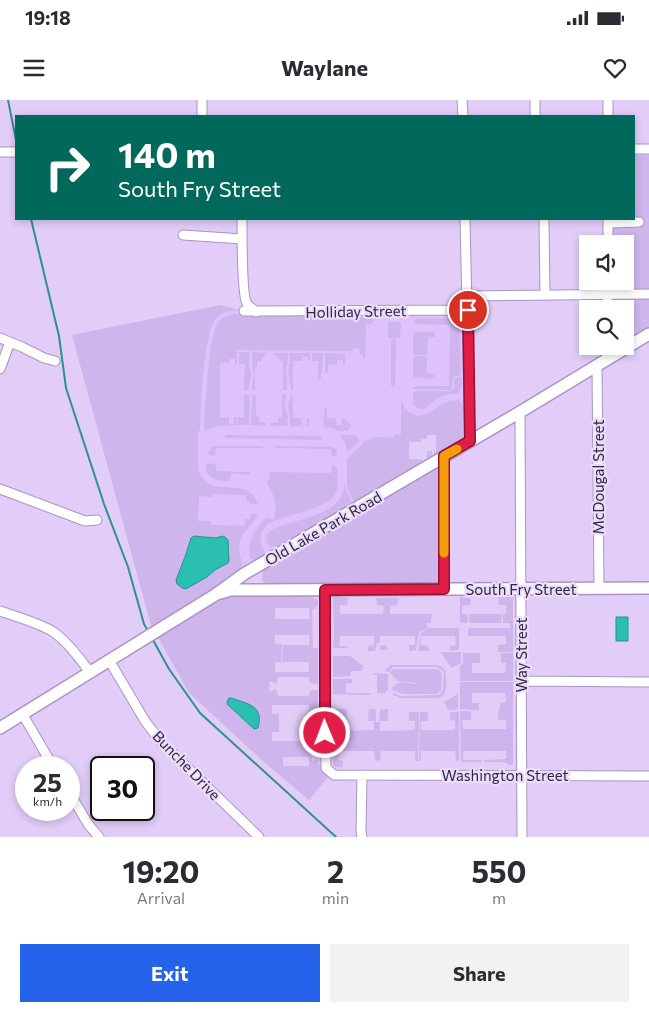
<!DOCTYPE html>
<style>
:root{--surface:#fff;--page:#f2f2f3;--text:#2b2b33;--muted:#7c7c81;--accent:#2563eb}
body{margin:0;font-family:Commissioner,sans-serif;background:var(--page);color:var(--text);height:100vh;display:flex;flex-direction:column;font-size:19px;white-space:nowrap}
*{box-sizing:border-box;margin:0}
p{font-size:16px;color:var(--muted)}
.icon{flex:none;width:28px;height:28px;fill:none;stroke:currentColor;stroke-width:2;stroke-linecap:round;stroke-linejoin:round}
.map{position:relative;height:737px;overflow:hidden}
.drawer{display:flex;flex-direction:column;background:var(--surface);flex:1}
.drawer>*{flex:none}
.banner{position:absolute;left:15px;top:15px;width:620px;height:105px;border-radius:0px;box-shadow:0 2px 8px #0003;background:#00695c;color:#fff;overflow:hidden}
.fabs{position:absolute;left:579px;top:135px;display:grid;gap:10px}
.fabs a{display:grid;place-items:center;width:55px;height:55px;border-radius:0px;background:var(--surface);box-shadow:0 2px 8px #0003;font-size:25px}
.speed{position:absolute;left:15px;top:656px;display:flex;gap:10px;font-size:25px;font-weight:700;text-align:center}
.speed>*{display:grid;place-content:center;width:65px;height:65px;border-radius:50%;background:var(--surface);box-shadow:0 2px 8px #0003;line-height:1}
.speed small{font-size:12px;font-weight:400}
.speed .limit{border:2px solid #111;border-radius:8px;background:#fff;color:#111}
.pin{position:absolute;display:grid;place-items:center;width:42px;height:42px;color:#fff;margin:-21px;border:2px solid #fff;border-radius:50%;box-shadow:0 1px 5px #0007}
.me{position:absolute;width:55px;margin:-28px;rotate:359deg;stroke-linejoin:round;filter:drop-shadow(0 0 4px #0008)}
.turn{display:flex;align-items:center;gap:18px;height:105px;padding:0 20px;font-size:22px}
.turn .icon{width:65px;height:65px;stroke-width:2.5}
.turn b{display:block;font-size:35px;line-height:42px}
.eta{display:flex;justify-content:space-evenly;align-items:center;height:85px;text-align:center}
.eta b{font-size:30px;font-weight:700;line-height:35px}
.action{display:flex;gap:10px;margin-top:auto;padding:10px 20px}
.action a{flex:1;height:58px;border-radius:0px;background:var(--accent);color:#fff;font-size:20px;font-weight:700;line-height:58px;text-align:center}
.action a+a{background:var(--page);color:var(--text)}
.status{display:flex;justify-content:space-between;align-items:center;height:35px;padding:0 25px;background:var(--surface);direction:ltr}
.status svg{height:14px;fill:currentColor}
header{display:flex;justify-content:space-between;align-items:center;height:65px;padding:0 20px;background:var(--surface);font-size:22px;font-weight:700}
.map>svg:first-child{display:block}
</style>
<div class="status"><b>19:18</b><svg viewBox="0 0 49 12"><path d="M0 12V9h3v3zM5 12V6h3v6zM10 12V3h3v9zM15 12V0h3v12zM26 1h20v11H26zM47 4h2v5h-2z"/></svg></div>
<header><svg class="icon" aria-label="menu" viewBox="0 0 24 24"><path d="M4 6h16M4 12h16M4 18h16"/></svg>Waylane<svg class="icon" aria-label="heart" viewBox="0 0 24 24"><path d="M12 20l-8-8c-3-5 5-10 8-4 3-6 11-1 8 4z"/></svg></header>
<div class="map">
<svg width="649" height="737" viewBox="0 0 649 737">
<rect width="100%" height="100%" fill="#e1cdf8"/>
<path fill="#dec2fe" d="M221,205L244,211L246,214L458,216L461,218L462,223L466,333L439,317L393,342L396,380L152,529L72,235Z"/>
<path fill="#ceb5ec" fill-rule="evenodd" d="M634,55H649V190H617C613,188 612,186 612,181H625V144H612L611,119H634Z
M649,197V231L625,245V209H612C612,205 612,201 615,198Z
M221,205L238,210C230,211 221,212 216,218C203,234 201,308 200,331H198V369C211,405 246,370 258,405L250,404V401H246V395L212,394V397L199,396L198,421H211V425L245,426V419H250V414H258C254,425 240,432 239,445C239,452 241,458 242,465L236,474L238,475L152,529L72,235ZM202,436L216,438L222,436L228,440L229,460L228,463L215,470L207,477L186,488L176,480C180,466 187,452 191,438Z
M246,214L369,216L374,220L371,224H366L365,258H363V255L360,253L359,249L357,248L353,249L352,251L237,250V264H235V259H229V263H220V317H229V324H234V317H237L236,325L218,326L205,331L204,326C206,307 208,232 220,220C227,213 237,214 246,214Z
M418,218H452L459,220L461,275L453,277L452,287L451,290L415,289L413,288L416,286H449L450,225L415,224L414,221Z
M388,221L400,222L401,224L400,238H388Z
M416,232H433L435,234V237H428L427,255H415L413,253V235Z
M391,239H396L395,286H391Z
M239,252H250L249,265L251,274L248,290H244L245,264H239Z
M252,252L266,253L265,256L262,258L261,261H257V267H255V290H252L254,274L252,265Z
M273,253H288L287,265L286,270L287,280V290H283V261H279V258L275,256Z
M290,253H310V261H308V257H302V261H293V290H291L288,270L290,263Z
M312,253H323L322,273H321V279H318V261H312Z
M325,253L345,254V265H343V260H337V264L328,265V273H325Z
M415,256H427V273L434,274V277L432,279L413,277V258Z
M459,277L462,278V287L459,290V293L445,295L438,298L425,309L418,308L413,304V293L415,291H451L454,288V279Z
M252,294L256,296V316L259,317V322L266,323V326L251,325Z
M244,295H249L250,306L249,325H238V317H244Z
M282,295H286L284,306L288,316L287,326H271V323H278V318L282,317Z
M291,295H293V318H301L302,325H307V318H309V326H290V316L288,305Z
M458,300L461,302L465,306L466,336L464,339L441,353L440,352L434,355V351H436V335H427V351H432V357L427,360V339H421V342H409V359H420L423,361L354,402L347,387V359L366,340L368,341L372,337L394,338V335L401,334V301L407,311L414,315L419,316L430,313L442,304L449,301Z
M327,307V318H336V325H342V318L351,325L348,331H337L333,328L324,327V310Z
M226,335L320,336L322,338L320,340L226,338L224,337Z
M341,335H355L360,340L347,353L346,345Z
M215,346H263V348H216L215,355L212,356L209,355L208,353L211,347Z
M275,346L332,347L336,349L337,351V356L334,357L331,355V349L275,348Z
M210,363L214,364L216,366V371L250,372V375L231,373L230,379L229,381C217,381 205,379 206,365Z
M334,365L337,368C337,375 339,384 337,391C330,410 283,415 267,424C263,430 259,436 261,444C262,448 265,451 265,455L255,462L253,459L251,460C245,444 255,432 264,419L268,418L274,420C277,406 275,395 267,383L269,379L270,372L331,373L332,366Z
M440,365L441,481L439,484H267L262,480V473L267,466Z
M344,385L352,403L279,447L273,446L271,448L268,444L266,439L268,433L273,429C283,425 293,422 304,419C321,413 343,407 344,385Z
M504,492L516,494L517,665L516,668L515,496H500Z
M232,496H305L312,497L318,500V506L312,510L313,549L318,547V584H314L310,583L309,577H278L277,584L270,581L269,592L276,589L277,592L278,596H309L310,591L312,590H318L317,620L305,621V614H309V605H272V614H279V632H272V641H309V632H305V622L317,621V626L313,630L312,661L318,659V665H321L322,669L328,677L309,700L265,663L189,593L158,537C179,524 208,501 232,496ZM275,508H309L310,519H275ZM275,535H309V545H283L282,562H309V572H275V562H281L282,544H275ZM283,657H309V666H283Z
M333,496L348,498L347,505H340V514H383L384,506L377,505L376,498H399L397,505L390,506V514H432L431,523H427V528L419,532L416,550L409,551V545H415V536H380V545L387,546V550H380V543H377L375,551H368V546L374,545V536H340L339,546H347V548H334C332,546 333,543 334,541Z
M460,496L465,498H471L470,505L462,506V514H467L468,521L466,523L460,522Z
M498,497H513V552H498V545L506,544V536H468V530L470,528H510V523H503V514L506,513V505H499Z
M470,514H502L501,523H470L469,521Z
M428,528H459V550L450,551V546L456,545L455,536H421V545L428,546L429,551H418L421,533Z
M441,552H461V563L451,568Z
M463,553H480V563H472V573H505L506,563H501V553H513V581H460V565L463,563Z
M333,556H350L363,566L362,571H351L350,576L333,577Z
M390,565H437C440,566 442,566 444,569C447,573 447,590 444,594C441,597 441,597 437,598H401L393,595V593L401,596L439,595L443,590L444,573L442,570L437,567H393L389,572L385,571Z
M393,569H438L442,573L441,591L436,594H403L391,589C402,578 404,584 417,584V583L398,581L390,573Z
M374,573L388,574V589L385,593H377V575H374Z
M333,579H352V583H346V593H363L364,591V593H370V595L333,594Z
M460,582H513V665H509L504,662H484V660L506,659V651H463V660H482V662H461L460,611H471V620H462L463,629H506V620H498V611L500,610V603L506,602L505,593H472V603H479V610L460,609Z
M458,594V609L448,610L444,602Z
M333,609H347V621H341L342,631L374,630V621H368L369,609H375L376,611V622H379L380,611L381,609H388V621H380V631L415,630V621H409V612H419L418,661H415V651H381L380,661L375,660L374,651H340L339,660L343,661V667H335L333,664Z
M420,612H428V621H421V630H455V621L450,620V612H459V661H456L455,651H421V661H419Z"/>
<path fill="#2bbfb2" stroke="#2d918e" d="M194,436L216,438L222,436L225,437L228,440L229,460L228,463L215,470L207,477L186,489L182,488L177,484L176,480L186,454L191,438Z
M616,517H628V541H616Z
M229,598H231C249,604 264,606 258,628L254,629L227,604V602Z"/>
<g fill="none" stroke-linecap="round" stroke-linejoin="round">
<path stroke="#2d918e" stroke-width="2" d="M8,0L16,40
M31,119L59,236L66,288L104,404L128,467L144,524L148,531
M153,540L169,569L200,613L336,737"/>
<defs>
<path id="street" d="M462,0L463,16
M535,0V16
M608,0V16
M202,16V0
M634,49H649
M0,52H16
M242,119C242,131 242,197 247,204C249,207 254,209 256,212
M465,119L470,341
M544,122L545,195
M608,123L639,122
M183,135L242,139
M608,144V119
M467,196L649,194
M607,209V181
M244,211L468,210
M0,238L22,247L44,258L55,261
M607,259V246
M597,265L599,488
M0,269L10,242
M520,312L522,737
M444,356V489
M0,389L85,421L97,420
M325,490L326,668L334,675L649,676
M0,511C15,516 39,523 52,531C67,541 79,558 90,572
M109,560L145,621L161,642L259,737
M521,581L649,582
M23,615L54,668
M362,675L361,730L362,737
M69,692L88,724L99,737"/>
<path id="secondary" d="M221,493L230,490L649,488
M0,628L215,495L244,474L520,312L649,234"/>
</defs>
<use href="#street" stroke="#ab93c6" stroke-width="11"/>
<use href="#secondary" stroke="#ab93c6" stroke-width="14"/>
<use href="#street" stroke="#fff" stroke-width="9"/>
<use href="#secondary" stroke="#fff" stroke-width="11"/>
</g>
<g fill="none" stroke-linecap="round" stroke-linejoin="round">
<defs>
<path id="route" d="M325,633V490L444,489V356L470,341L468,210"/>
</defs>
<use href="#route" stroke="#92132f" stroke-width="12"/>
<use href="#route" stroke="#e11d48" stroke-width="9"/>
<path stroke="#f59e0b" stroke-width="9" d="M444,453V356L457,349"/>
</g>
<g text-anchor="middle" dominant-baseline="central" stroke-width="4.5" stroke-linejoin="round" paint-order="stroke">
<g font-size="15" fill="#31273b" stroke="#ebdcfd">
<text transform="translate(356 211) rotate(-1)">Holliday Street</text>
<text transform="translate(598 377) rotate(-90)">McDougal Street</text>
<text transform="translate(323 428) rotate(-30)">Old Lake Park Road</text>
<text x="521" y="489">South Fry Street</text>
<text transform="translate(521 555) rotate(-90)">Way Street</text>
<text transform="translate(187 665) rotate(46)">Bunche Drive</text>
<text x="505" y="675">Washington Street</text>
</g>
</g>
</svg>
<div class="fabs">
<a><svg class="icon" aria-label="sound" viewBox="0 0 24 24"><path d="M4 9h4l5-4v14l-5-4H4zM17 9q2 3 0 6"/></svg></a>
<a><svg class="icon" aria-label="search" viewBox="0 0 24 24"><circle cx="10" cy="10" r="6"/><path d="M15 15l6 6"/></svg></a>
</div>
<div class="speed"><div>25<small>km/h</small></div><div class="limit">30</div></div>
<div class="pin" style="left:468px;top:210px;background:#d93025"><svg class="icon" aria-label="arrive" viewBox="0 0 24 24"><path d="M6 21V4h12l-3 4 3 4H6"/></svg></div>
<svg class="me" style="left:325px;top:633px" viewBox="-20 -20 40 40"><circle r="17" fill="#e11d48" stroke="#fff" stroke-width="3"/><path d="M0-11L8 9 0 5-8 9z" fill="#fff"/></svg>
<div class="banner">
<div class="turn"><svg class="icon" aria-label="right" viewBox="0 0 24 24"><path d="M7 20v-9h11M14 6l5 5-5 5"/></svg><div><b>140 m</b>South Fry Street</div></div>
</div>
</div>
<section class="drawer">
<div class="eta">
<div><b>19:20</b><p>Arrival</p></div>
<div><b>2</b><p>min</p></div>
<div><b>550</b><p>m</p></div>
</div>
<div class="action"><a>Exit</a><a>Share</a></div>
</section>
